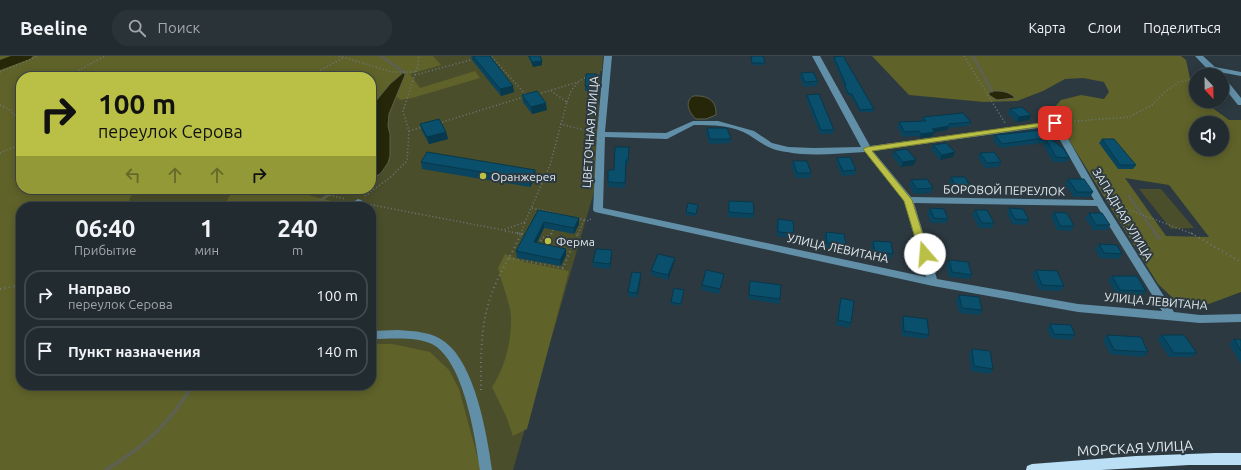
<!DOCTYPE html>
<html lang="ru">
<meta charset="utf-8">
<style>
:root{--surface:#212b30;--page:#293338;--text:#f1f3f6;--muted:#a2a7ab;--line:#3e474c}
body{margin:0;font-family:Ubuntu,sans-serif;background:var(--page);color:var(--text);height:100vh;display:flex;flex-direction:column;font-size:15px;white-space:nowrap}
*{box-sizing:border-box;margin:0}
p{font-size:13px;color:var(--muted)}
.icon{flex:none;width:22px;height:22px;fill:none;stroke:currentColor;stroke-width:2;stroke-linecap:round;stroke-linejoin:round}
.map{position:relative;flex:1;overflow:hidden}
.details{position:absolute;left:16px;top:146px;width:360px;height:188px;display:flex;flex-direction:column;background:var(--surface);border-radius:16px;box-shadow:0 2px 10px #0003,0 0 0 1px var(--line)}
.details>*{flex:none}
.top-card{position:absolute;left:16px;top:16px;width:360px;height:122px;border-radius:16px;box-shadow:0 2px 10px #0003,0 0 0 1px var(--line);background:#bac045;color:#111;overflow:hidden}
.needle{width:26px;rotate:158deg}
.buttons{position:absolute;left:1189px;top:12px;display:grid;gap:8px}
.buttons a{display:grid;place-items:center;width:40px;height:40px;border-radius:50%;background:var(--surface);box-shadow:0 2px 10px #0003,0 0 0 1px var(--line);font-size:20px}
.pin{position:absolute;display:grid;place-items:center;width:34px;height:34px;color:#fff;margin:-17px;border-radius:8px;box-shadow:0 2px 6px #0006}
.me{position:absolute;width:44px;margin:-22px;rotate:342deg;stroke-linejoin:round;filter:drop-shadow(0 0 3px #0008)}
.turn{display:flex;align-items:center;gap:14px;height:84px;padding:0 16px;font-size:18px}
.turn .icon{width:52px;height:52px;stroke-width:2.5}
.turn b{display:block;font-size:28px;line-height:34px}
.lanes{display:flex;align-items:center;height:38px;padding:0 16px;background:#0003;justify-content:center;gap:20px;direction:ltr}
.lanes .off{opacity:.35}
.eta{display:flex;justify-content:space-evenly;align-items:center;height:68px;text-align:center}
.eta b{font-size:24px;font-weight:700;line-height:28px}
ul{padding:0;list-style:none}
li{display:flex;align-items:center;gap:12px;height:50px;margin:0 8px 6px;padding:0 8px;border:2px solid var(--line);border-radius:16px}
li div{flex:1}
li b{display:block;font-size:15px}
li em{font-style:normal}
header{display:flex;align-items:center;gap:24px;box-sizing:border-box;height:56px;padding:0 20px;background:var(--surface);border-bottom:1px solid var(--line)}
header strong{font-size:19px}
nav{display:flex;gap:22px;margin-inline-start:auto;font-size:14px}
.search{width:280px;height:36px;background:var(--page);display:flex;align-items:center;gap:10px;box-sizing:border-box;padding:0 14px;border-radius:16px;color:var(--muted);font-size:15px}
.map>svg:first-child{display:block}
</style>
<header>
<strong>Beeline</strong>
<div class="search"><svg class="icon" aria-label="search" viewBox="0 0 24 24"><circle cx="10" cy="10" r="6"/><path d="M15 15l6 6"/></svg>Поиск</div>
<nav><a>Карта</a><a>Слои</a><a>Поделиться</a></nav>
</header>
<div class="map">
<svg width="1241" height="414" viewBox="0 0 1241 414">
<rect width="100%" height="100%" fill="#2c3940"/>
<path fill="#4b4e2a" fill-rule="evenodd" d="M0,0H603L602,15H600L596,129L513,414H0ZM21,21H371V133H21ZM21,151H371V329H21Z
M1139,133H1161L1194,172L1171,173Z"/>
<path fill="#5f6229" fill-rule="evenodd" d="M0,0H433L441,9L410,18L420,32L475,15L480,22L412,42L400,44L396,40L405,19L404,16L390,28L371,51V21H21V133H139C131,137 128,143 130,151H21V329H371V288H393L430,296L449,314L459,333L481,414H0Z
M872,0H1181L1186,4L1191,27L1196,34V45H1203L1229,64H1241V236L1206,249L1176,245L1158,228L1051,55L1061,44L1081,39L1104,43L1109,36L1104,26L1083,22L1065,23L1043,35L1017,45L984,46L909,39ZM1196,67H1222V93H1196ZM1125,122L1169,129L1209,181L1166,180Z
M233,133H284L347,149L344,151H218L227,145Z
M505,198L524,206L569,215L527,373L513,380L506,360L492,331C505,312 512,283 511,260C510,246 501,226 498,212Z"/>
<path fill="#252708" stroke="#5d614d" d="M404,16L405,19L389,58L388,70L390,78V100L388,107L381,117L371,124V85L374,81V77L371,76V51L390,28Z
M992,35C1001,35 1009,35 1015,42L997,44L989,39V37Z
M693,40C707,39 717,44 716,59L706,63H696C689,57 684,46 693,40Z"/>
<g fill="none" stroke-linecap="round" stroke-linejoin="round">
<path stroke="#5d614d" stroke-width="3" d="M381,0L404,16
M973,0L992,35
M1129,140L1156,178
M310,151L333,136"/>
<path stroke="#5d614d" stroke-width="4" d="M1155,177L1159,182
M106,414C145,390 169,368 193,329"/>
<path fill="#252708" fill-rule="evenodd" d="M11,0H33L30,3L0,14V4Z"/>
<path stroke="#6e797f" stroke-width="1.5" stroke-dasharray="1 2.5" stroke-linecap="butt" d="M339,0L392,16H415
M964,0L1005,67
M0,16L38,0
M415,19L474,3
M66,21L105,0
M308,21L343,2
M538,38L578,26L588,20
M567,46L571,35L578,26
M0,49L9,53L21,65
M1064,66L1129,61L1152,49L1166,35L1179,26L1196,22
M439,67L527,40L491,0
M560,68L592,76
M409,75L423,71
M15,92H21
M0,97L21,88
M302,133L346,143
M365,140L392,120L407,105L409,75L403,55L418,9L419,0
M367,148L503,174L525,166L550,109L567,46L551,35
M1113,149L1122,151L1193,178
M532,152L563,159
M577,162L589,165L592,161
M505,175L523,178
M521,178L525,166
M551,178L553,174
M578,178L584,164"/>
<path stroke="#6e797f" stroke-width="2" stroke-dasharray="1 3.5" stroke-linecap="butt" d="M517,177L528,179
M1191,177L1241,206
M539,189L542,182L551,179L552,177
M509,202L563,212L578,177
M0,233L21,229
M481,334C481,301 480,268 492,237C499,216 513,198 521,177"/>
<path fill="#618fa8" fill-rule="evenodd" d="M604,0H612L605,76L666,77L693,65H718L754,75L772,87L788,91L814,92L861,91L812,0H820L870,90L1058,65L1104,146L1174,256L1200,259L1241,258V266L1200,267L1078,256L933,230L595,156L593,154L597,78ZM694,69C712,69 733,69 749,79C763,88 770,94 787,96C812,101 840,97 865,96L904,145L926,221L603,152L605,81L667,83ZM1052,70L1094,144L911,141L873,95ZM914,147L1097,150L1162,255L1078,248L937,223Z
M1195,0H1203L1215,11L1241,16V20L1219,16L1221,19H1213Z
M1222,22H1225L1241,42V49H1238L1222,29Z
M358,143L361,144L363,146C358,152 352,151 345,151Z
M398,274C414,275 433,276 445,286C475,308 487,378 492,414H480C475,381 464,305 432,288C415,280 390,283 371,283V275Z"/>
<path fill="#bbdff4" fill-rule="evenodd" d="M1215,397H1241V409H1189L1101,414H1026L1027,410L1032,408L1136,400Z"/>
</g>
<path fill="#09455e" d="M471,0H490L514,36L501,40L472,4Z
M528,0H540L542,5V9L533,11Z
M751,0H763L765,7L764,9H752Z
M834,1L874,53L873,56H860L851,40H848L844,31V29L833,3Z
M801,17L818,25L817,30L804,31L800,22Z
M597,23L596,35H585V30Z
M522,39L547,54L532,58L523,46Z
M807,39L834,74L833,78H820L806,43Z
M1010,53L1031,59L1029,64L1017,66L1008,58Z
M923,61L971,66L969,70L948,72L947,74L935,76L933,80L920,82L918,80L903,81L897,71L899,66L921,65Z
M420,68L446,76L448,83L429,88L422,75Z
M707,72L731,83L730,87L709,88L706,77Z
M995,79L1053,81L1052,83L1069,102L1067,106H1053L1042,87L1000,92L993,84Z
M1102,83L1136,109L1133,113H1118L1099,87Z
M933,89L955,96L953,101L940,104L931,94Z
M629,91L628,109L626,108L625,132L608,131V126L614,114Z
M894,95L916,104L914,109L901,111L892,100Z
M980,97L1001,106L999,111L985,112L978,102Z
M837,102L856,114L855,119L842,120L836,107Z
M793,105L811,117L810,122H796L791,110Z
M421,106L535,114L536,121L530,131L422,113Z
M951,121L971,132L968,136H955L949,126Z
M1068,123L1093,136L1090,141H1074L1065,128Z
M911,124L933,132L931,137L914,138L909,129Z
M729,145L754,158L753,162L728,161V150Z
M698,151L696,160L686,159V156Z
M930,152L948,163L946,167H931L927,157Z
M1009,152L1029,164L1026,169L1012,168L1007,157Z
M538,154L579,168L574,178L544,172L537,187L566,193V199L561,210L517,202L516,195Z
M975,154L994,167L992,172H979L972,159Z
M1054,156L1074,170L1071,175L1057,174L1051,161Z
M1089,157L1110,169L1107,174H1093L1085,162Z
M778,163L794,177L792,182L777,180L776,168Z
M826,176L846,189L844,194L825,192L824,181Z
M873,185L893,198L890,203L873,201L871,189Z
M1099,188L1122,198L1119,203L1100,202L1095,193Z
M612,194V199L610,213L593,211V206Z
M675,202L674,207L668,224L651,219V215Z
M949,204L972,219L969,223L949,221L946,209Z
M1036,214L1064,230L1061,235L1039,234L1032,218Z
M641,217V222L637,242L628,240V236Z
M724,218L719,238L701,234L702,229Z
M1112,220L1146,235L1142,240L1116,239L1108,224Z
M750,225L780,243L779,248L748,243Z
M684,236L680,250L670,248L671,246Z
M959,239L982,254L980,259L959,257L956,244Z
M841,242L851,267L849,272L836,269L839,247Z
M903,260L929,279L926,283L902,280L901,264Z
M1050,268L1075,279L1071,284L1051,282L1047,273Z
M1107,279L1148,296L1144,301L1110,298L1103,284Z
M1162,279L1197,297L1192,301H1169L1157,283Z
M1234,283L1241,284V308L1229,288Z
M972,293L993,313L990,318L971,315L969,297Z"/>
<path fill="#07384c" d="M542,5V9L533,11L532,6Z
M513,30L514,36L501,40L500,33Z
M546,47L547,54L532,58L531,51Z
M1031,59L1029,64L1017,66L1019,61Z
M949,70L947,74L935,76L933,80L920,82L921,78L932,73Z
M446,76L448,83L429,88L427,81Z
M955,96L953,101L940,104L942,99Z
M916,104L914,109L901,111L903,106Z
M535,114L536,121L530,131V124Z
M579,162V168L574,178V172Z
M544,166V172L534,192V186Z
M566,193V199L561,210L560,204Z
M612,194V199L610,213V208Z
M675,202L674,207L668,224V219Z
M641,217V222L637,242V237Z"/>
<path fill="#0a506d" stroke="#07384c" d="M473,0H490L513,30L500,33Z
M529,0H540L542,5L532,6Z
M751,0H763L765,7H752Z
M843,0L874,53L860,54L852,38H849L844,29H846L834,1Z
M813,16L818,25L805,26L801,17Z
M586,18H597L596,30H585Z
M537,35L546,47L531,51L522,39Z
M819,38L834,74H821L807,39Z
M1022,51L1031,59L1019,61L1010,53Z
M963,57L971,66L949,68V70L932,73L935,76L921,78L919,75L905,76L899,66L926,65L923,61Z
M439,63L446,76L427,81L420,68Z
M707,72H727L731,83H710Z
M1052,73L1053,81L1050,82L1064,93L1069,102L1056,101L1045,82L1002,88L995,79Z
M1102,83H1114L1136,109H1120Z
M946,87L955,96L942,99L933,89Z
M615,91H629L628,104H626L625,127L608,126V114H614Z
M907,93L916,104L903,106L894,95Z
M427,96L535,114L530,124L421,106Z
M994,96L1001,106L987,107L980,97Z
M850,101L856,114L843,115L837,102Z
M793,105H807L811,117H797Z
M951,121H965L971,132H957Z
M927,123L933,132L917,133L911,124Z
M1068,123H1084L1093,136H1077Z
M729,145L753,146L754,158L729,156Z
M688,147L698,149L696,158L686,156Z
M930,152L944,153L948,163L934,162Z
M1009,152L1023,153L1029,164L1015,163Z
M538,154L579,162L574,172L544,166L534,186L566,193L560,204L516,195Z
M975,154H987L994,167H982Z
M1054,156L1067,157L1074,170H1060Z
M1089,157H1102L1110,169H1096Z
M778,163L793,165L794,177L778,176Z
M826,176L844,178L846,189L827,187Z
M873,185L891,186L893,198L875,196Z
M1099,188L1117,189L1122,198L1104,197Z
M596,193L612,194L610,208L593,206Z
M658,198L675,202L668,219L651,215Z
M949,204L968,206L972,219L952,216Z
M706,214L724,218L720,233L702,229Z
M1036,214L1057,215L1064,230L1042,229Z
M632,216L641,217L637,237L628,236Z
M1112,220H1137L1146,235L1120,234Z
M750,225L781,229L780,243L749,239Z
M674,232L684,234L681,248L671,246Z
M959,239L979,241L982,254L962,252Z
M841,242L854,245L851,267L838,264Z
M903,260L927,263L929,279L904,275Z
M1050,268L1071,269L1075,279L1054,278Z
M1107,279L1141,281L1148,296L1114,294Z
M1162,279H1184L1197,297H1174Z
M1234,283L1241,284V295Z
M972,293L990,295L993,313L974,310Z"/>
<path fill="#bac045" stroke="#797d2d" d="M1055,65H1058V68L872,95L912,144L929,198L925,202L920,198L904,145L863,93L867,91Z"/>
<g fill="#bac045" stroke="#2c3940" stroke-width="1.5">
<circle cx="483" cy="120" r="4"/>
<circle cx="548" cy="185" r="4"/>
</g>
<g text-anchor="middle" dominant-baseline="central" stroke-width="4" stroke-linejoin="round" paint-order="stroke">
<g font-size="12" fill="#e1e8ed" stroke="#2c3940">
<text transform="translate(590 76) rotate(-86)">ЦВЕТОЧНАЯ УЛИЦА</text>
<text transform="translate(1004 134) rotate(1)">БОРОВОЙ ПЕРЕУЛОК</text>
<text transform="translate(1123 158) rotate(59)">ЗАПАДНАЯ УЛИЦА</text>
<text transform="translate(838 192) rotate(12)">УЛИЦА ЛЕВИТАНА</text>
<text transform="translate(1156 245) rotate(5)">УЛИЦА ЛЕВИТАНА</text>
</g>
<g font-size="12" fill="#e1e8ed" stroke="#2c3940" text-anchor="start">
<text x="491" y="120">Оранжерея</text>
<text x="556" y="185">Ферма</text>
</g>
<g font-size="14" fill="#e1e8ed" stroke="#2c3940">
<text transform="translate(1135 392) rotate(-3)">МОРСКАЯ УЛИЦА</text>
</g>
</g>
</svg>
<div class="buttons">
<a><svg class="needle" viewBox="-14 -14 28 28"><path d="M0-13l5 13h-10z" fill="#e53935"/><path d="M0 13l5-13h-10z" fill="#a2a7ab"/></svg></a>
<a><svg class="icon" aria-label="sound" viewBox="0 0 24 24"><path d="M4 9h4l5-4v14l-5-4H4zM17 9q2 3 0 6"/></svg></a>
</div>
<div class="pin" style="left:1055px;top:67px;background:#d93025"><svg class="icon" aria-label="arrive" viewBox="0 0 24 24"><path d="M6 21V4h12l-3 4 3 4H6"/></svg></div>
<svg class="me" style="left:925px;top:198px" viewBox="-20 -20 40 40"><circle r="19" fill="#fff"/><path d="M0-13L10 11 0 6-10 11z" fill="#bac045"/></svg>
<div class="top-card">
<div class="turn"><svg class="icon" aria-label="right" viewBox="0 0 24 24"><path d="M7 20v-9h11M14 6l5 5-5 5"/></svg><div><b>100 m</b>переулок Серова</div></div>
<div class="lanes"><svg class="icon off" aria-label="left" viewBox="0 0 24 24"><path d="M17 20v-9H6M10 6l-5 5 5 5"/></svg><svg class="icon off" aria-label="ahead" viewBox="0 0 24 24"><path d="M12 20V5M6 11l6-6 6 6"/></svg><svg class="icon off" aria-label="ahead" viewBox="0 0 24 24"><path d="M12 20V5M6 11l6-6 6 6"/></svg><svg class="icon" aria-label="right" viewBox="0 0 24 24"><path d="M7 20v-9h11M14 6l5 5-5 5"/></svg></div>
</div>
<section class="details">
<div class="eta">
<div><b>06:40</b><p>Прибытие</p></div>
<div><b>1</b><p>мин</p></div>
<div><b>240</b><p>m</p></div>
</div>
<ul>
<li><svg class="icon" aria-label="right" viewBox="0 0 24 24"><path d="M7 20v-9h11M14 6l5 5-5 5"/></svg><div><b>Направо</b><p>переулок Серова</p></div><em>100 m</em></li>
<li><svg class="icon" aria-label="arrive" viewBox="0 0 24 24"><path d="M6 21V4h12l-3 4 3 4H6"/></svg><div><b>Пункт назначения</b></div><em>140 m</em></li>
</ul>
</section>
</div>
